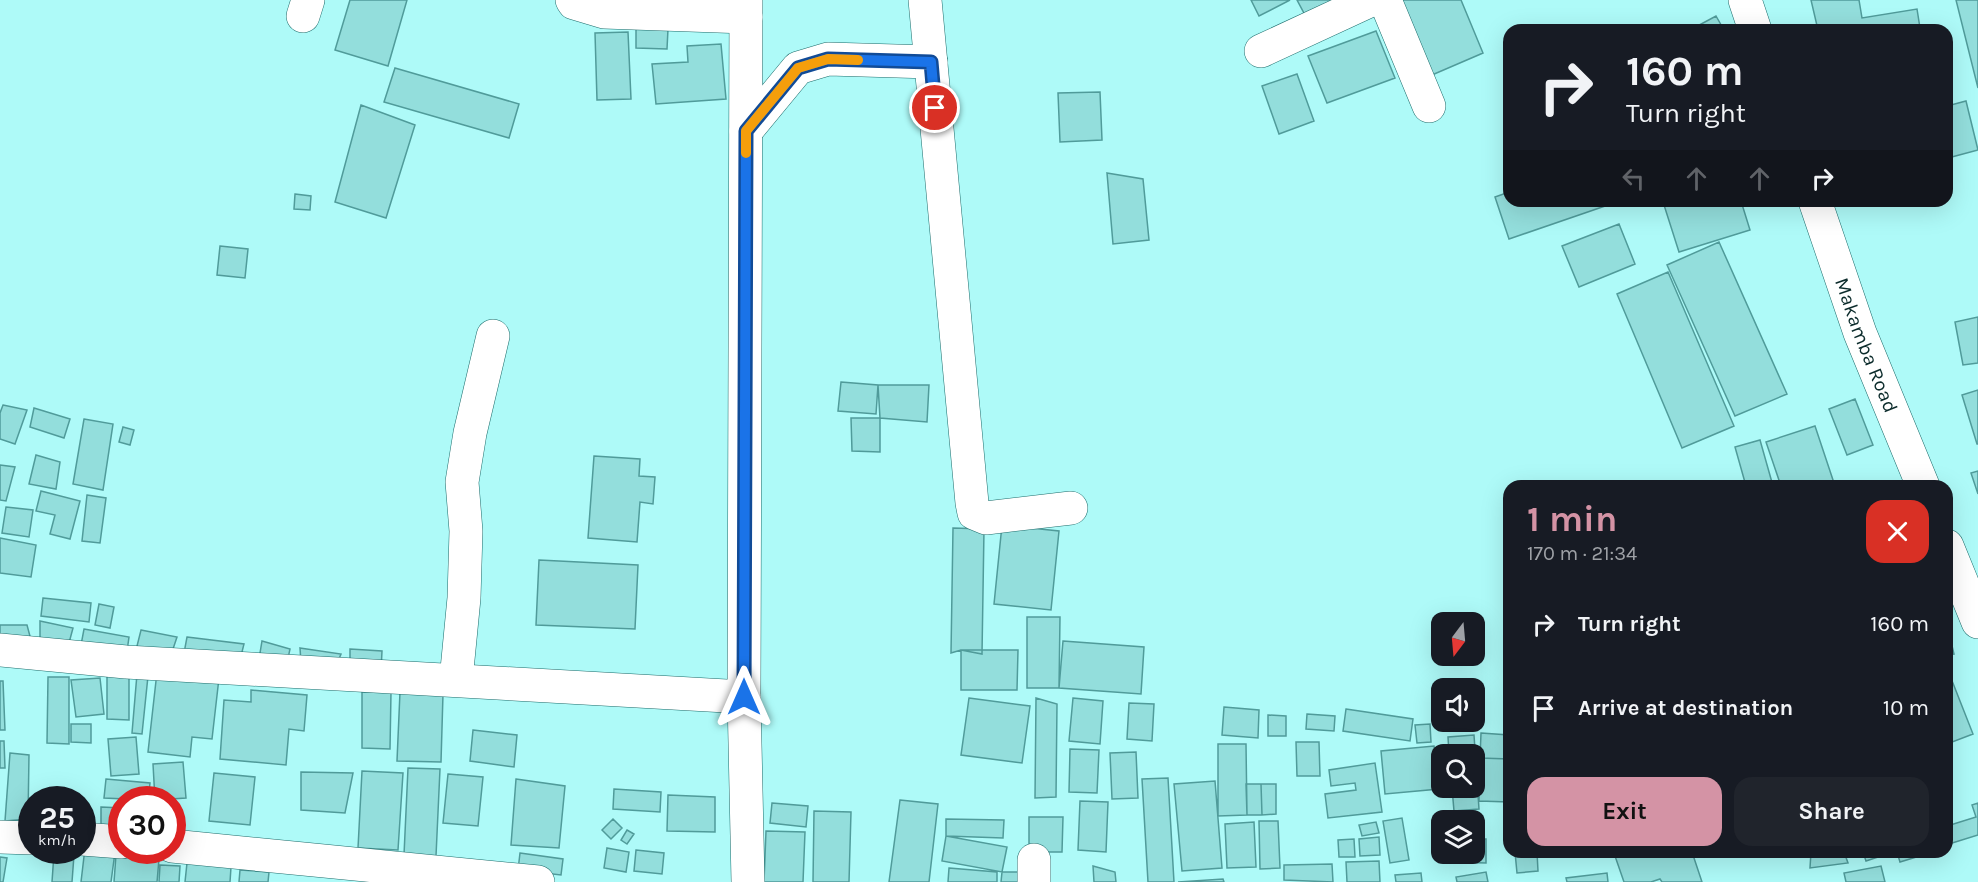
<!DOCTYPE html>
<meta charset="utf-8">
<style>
:root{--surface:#171b24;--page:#20242c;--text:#f1f3f6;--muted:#9ea1a6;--accent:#d493a5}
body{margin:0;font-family:Karla,sans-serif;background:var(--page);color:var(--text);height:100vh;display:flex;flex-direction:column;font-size:22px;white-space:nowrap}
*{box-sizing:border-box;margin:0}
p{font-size:20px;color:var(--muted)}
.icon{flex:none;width:33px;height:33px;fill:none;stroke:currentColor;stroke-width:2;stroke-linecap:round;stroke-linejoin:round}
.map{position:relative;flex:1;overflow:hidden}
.side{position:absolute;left:1503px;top:480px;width:450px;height:378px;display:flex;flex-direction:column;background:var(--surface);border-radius:18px;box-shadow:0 6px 24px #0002}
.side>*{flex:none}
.hud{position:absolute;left:1503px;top:24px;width:450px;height:183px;border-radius:18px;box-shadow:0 6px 24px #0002;background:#171b24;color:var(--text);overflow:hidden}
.needle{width:39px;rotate:196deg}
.buttons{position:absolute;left:1431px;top:612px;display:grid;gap:12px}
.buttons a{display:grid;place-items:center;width:54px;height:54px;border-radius:12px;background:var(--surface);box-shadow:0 6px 24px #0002;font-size:30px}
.speed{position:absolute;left:18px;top:786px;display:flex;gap:12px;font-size:30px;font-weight:700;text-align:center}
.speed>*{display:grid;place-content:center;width:78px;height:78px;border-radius:50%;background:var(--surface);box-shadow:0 6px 24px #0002;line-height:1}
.speed small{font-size:15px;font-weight:400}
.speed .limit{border:9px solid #d22;background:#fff;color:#111}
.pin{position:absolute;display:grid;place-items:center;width:51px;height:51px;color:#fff;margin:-26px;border:3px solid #fff;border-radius:50%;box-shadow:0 2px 6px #0007}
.me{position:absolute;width:66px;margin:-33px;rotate:0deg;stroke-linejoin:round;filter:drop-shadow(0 0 4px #0008)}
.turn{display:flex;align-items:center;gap:21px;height:126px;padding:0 24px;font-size:27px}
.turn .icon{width:78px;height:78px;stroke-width:2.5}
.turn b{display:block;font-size:42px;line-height:51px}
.lanes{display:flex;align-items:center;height:57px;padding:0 24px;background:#0003;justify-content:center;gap:30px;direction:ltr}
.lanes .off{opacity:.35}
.round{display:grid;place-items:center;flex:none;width:63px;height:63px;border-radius:18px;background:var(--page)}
.headline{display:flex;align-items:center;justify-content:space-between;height:102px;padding:0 24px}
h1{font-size:36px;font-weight:700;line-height:45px;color:var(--accent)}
.action{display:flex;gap:12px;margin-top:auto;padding:12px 24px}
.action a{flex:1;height:69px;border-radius:18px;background:var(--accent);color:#111;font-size:24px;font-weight:700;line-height:69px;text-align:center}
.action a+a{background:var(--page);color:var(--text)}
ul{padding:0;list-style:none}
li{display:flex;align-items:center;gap:18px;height:84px;padding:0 24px}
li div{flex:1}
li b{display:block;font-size:22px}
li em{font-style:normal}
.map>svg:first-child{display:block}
</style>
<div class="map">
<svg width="1978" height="882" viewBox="0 0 1978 882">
<rect width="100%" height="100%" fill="#aefaf8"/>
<path fill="#93dedc" stroke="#509b9a" stroke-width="1.5" d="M350,0H407L388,66L335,50Z
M1251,0H1290L1259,16Z
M1297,0H1333L1305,15Z
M1400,0H1461L1483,53L1432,75Z
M1811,0H1859L1862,18L1917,9L1920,28L1818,30Z
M1956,0H1978V88Z
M1716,16L1724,30H1690Z
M636,28L668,29L667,49L636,48Z
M1376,31L1395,78L1327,103L1308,56Z
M628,32L631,99L597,100L595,33Z
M721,44L726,99L656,104L652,64L688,62L687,46Z
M395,68L519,104L509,138L384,102Z
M1297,74L1314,121L1279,134L1262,86Z
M1100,92L1102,140L1060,142L1058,93Z
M1966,101L1978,150L1948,158L1947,106Z
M361,105L415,125L386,218L335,202Z
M1107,173L1143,179L1149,240L1113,244Z
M1509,192V201H1610L1611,204L1509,239L1495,197Z
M295,194L311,196L310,210L294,209Z
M1675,201H1741L1750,230L1679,252L1664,205Z
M1619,224L1635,264L1579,287L1562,246Z
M1719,242L1787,394L1735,416L1667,265Z
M220,246L248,249L245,278L217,275Z
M1668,272L1734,426L1682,448L1617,294Z
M1978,317V363L1963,365L1955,322Z
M841,382L878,385L876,414L838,411Z
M878,385H929L927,422L880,418Z
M1978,390V444H1977L1962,395Z
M1855,399L1873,445L1847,455L1829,409Z
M3,405L27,410L15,444L0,439V413Z
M34,408L70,419L64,438L30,427Z
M851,418H880V452L852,451Z
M84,419L113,424L103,490L73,484Z
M1815,426L1835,486H1781L1766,442Z
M123,427L134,430L130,445L119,442Z
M1760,440L1773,486H1746L1735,447Z
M36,455L60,462L56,489L29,484Z
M594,456L640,459L639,476L655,477L653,504L640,502L637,542L588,538Z
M0,465L15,467L6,501L0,500Z
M1978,471V494L1971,473Z
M41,491L80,501L70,539L50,534L55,515L36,511Z
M87,495L106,498L100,543L82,541Z
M6,507L33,510L29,537L2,533Z
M1002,525L1059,531L1051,610L994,604Z
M953,528L984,529L982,654L961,650L951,653Z
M0,538L36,545L31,577L0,573Z
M539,560L638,565L635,629L536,625Z
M43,598L91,603L89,622L41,616Z
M99,604L114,607L110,628L95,625Z
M1027,617H1060L1059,688H1027Z
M40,621L73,628L69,643L40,640Z
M0,625H27L31,640L0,639Z
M1947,625L1954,654L1947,655Z
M84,629L129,637L126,658L81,645Z
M141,630L177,637L172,652L136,650Z
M187,637L244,644L240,660L184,653Z
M262,641L290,649L287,663L259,659Z
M1063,641L1144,647L1141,694L1059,688Z
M300,648L341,654L336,666L301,663Z
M350,649L382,651L381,671L350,667Z
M961,650H1018L1017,690H961Z
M1947,668L1973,734L1947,744Z
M157,672L219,678L212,739L192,737L190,757L148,752Z
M137,674L148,676L142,734L132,733Z
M107,675H129V720L107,719Z
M48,677H69V744L47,743Z
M100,678L104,714L76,717L71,680Z
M0,681H3L5,730H0Z
M251,690L307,695L304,731L289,729L286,765L220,759L224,700L251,702Z
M362,692H391L390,749L362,748Z
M400,692L443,694L441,762L397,761Z
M969,698L1030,706L1022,763L961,755Z
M1036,698L1057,704L1056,797L1035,798Z
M1073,698L1103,701L1100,744L1069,741Z
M1129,703L1154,704L1152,741L1127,739Z
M1224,707L1259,710L1258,738L1222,735Z
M1346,709L1413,719L1410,741L1343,731Z
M1307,714L1335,716L1334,731L1306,729Z
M1268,715L1286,716V736H1268Z
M71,724H91V743L71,742Z
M1430,724L1431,742L1417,743L1415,725Z
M473,730L517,735L514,767L470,761Z
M1481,733L1509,735V759L1480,758Z
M1474,735L1479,809L1454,811L1452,788H1474V754H1449L1448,737Z
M136,737L139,774L111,776L108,739Z
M0,741H4L5,768H0Z
M1296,742H1319L1320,776H1297Z
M1218,744H1246L1247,815L1218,816Z
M1434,746L1439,789L1385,794L1381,751Z
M1070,749L1099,750L1097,793L1069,792Z
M1136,752L1138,798L1112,799L1110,753Z
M10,753L29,755L28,819L5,821Z
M1480,758L1509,759V802L1479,801Z
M183,762L186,798L155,800L153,764Z
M1375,763L1382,812L1328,818L1325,794L1356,790L1355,783L1331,786L1329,770Z
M408,768L440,769L436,856L404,855Z
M362,771L403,773L398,850L358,848Z
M301,772L353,773L345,813L301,810Z
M214,773L255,777L250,825L209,821Z
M448,774L483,777L478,826L443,823Z
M1168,778L1174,882H1148L1142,779Z
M106,779L150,783L148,800L104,798Z
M516,779L565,786L559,848L511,845Z
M1215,781L1222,868L1182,871L1174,784Z
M1246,784H1261L1262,815H1247Z
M1261,784H1276V814L1262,815Z
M614,789L661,792L660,812L613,809Z
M668,795L715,797V832L667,831Z
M900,800L938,804L929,882H889Z
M1080,801L1108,802L1106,852L1078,850Z
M772,803L808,806L806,827L770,823Z
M1978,803V835L1949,844L1947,826L1976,817L1972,805Z
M101,807L122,808V833L101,832Z
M172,811H181L182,835H172Z
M814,811L851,812L849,882H813Z
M1029,817H1063L1062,852H1029Z
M1402,818L1409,860L1390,863L1383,821Z
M613,819L622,828L611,839L602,830Z
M946,819L1004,820L1003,838L946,836Z
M1259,821H1278L1280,868L1260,869Z
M1254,822L1256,867L1227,868L1225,824Z
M1376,822L1379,833L1362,836L1359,825Z
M627,830L634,834L627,844L621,840Z
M766,831L805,832L803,882H764Z
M946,836L1007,847L1002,872L942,861Z
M1379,837L1380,855L1360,856L1359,839Z
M1354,839L1355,857H1339L1338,840Z
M1474,839H1486V863L1451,862V854H1474Z
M85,848L115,852L111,882H81Z
M607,848L629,852L626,872L604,868Z
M636,850L664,853L662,874L634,871Z
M1515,852H1537L1538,871L1517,873Z
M1628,852H1692L1702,882H1662L1660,879L1651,882H1624L1615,856Z
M1811,852H1844L1848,863L1810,868Z
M1863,852H1893L1866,861Z
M1897,852H1922L1923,855L1900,862Z
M54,853L74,855L72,882H52Z
M520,853L563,859L561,875L518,870Z
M116,855L159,859L157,882H114Z
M0,857L7,858L3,882H0Z
M1379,861L1380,882H1347L1346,862Z
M187,863L231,867L230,882H185Z
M1332,864L1333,882L1284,880V865Z
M160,865L180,866L179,882H159Z
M1093,866L1115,872L1116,882H1094Z
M1881,866L1885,882H1846L1844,873Z
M949,868L997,872V882H948Z
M240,870L269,872L268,882H239Z
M1002,872H1025L1024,882H1001Z
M1486,872L1488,882H1457L1456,877Z
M1421,873L1422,882H1396L1395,875Z
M1607,873L1608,882H1567L1566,878Z
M1223,879L1224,882H1178Z"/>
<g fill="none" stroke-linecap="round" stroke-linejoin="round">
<defs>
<g id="minor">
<path d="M572,0L574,3L604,12L746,17"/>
<path d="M746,0L744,697L748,882"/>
<path d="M925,0L972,503L974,513L986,518L1071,508"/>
<path d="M1385,0L1429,106"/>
<path d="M1745,0L1755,30"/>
<path d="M303,16L308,0"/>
<path d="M1261,51L1371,0"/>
<path d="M746,131L798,68L828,59L931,62"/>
<path id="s1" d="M1815,201L1860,333L1923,486"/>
<path d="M1947,546L1978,622"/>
<path d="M0,650L126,662L744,697"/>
<path d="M456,680L464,598L466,531L462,482L470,433L493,336"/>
<path d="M0,837L32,838"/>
<path d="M82,839L122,842"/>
<path d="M172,846L538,882"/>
<path d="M1034,860V882"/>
</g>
</defs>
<use href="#minor" stroke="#1d6d6c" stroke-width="34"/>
<use href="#minor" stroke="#fff" stroke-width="33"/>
</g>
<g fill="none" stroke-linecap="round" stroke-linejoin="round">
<defs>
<path id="route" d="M744,697L746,131L798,68L828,59L931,62L935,108"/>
</defs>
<use href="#route" stroke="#114b97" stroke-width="15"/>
<use href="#route" stroke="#1a73e8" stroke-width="10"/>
<path stroke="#f59e0b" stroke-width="10" d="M746,153V131L798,68L828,59L858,60"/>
</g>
<g text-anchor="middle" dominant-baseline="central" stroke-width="5" stroke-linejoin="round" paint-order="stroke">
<g font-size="20" fill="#0b2b2b" stroke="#e1fefd">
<text stroke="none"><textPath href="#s1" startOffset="153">Makamba Road</textPath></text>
</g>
</g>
</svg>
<div class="buttons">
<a><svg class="needle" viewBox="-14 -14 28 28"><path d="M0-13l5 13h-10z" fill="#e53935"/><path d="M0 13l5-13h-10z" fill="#9ea1a6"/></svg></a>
<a><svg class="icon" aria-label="sound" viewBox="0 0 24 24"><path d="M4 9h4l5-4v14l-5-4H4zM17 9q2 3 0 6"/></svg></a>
<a><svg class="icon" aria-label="search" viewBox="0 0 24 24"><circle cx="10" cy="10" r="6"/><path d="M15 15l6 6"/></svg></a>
<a><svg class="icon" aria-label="layers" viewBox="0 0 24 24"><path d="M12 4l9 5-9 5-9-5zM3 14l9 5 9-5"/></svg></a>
</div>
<div class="speed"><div>25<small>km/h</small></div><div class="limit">30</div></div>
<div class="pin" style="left:935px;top:108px;background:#d93025"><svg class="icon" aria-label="arrive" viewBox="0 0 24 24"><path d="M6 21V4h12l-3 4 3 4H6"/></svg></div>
<svg class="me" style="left:744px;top:697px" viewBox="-20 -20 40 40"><path d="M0-17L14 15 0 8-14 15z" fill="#1a73e8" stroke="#fff" stroke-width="4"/></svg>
<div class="hud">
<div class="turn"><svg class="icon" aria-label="right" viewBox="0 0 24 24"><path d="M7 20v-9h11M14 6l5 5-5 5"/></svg><div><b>160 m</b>Turn right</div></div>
<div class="lanes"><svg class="icon off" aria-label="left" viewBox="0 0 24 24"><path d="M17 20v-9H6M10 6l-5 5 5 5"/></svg><svg class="icon off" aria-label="ahead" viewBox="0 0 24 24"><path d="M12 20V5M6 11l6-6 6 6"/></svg><svg class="icon off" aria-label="ahead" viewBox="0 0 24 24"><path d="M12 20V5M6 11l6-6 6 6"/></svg><svg class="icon" aria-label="right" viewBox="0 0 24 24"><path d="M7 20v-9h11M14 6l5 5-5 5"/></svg></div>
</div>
<section class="side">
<div class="headline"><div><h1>1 min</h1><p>170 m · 21:34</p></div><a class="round" style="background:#d93025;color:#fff"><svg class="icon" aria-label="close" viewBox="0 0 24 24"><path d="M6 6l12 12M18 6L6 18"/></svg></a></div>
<ul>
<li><svg class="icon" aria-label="right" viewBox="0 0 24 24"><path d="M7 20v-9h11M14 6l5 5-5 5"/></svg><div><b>Turn right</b></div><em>160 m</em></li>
<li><svg class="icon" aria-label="arrive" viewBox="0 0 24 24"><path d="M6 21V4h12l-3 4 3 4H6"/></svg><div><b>Arrive at destination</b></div><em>10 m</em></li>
</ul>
<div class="action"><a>Exit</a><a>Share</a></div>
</section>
</div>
